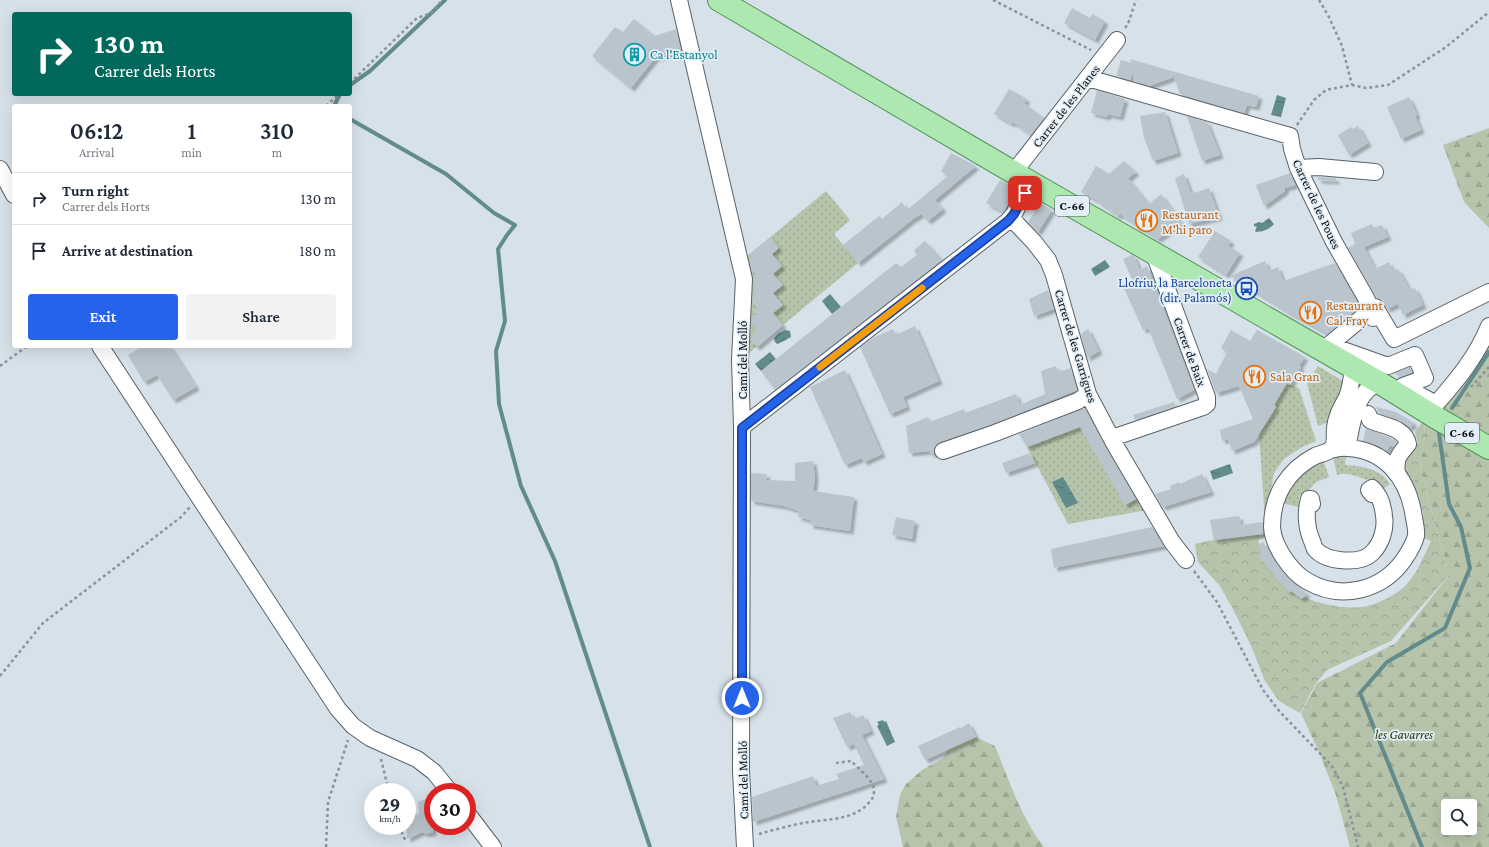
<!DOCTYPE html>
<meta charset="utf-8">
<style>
:root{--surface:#fff;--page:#f2f2f3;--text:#1f2937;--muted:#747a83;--line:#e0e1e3;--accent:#2563eb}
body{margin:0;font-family:"Crimson Pro",serif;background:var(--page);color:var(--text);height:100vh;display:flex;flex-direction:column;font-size:15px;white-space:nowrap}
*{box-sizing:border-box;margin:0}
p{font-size:13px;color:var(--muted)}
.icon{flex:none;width:22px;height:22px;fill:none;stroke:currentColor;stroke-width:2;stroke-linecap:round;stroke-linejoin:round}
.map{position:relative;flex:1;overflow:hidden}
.details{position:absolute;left:12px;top:104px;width:340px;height:244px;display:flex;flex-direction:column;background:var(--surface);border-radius:4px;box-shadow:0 4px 16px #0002}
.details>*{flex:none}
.banner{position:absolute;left:12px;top:12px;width:340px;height:84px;border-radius:4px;box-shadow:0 4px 16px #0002;background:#00695c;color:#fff;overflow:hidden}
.buttons{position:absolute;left:1441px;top:799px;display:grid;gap:8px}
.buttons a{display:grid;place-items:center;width:36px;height:36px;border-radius:4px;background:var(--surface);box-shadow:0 4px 16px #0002;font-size:20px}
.speed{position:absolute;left:364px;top:783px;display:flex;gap:8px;font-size:20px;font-weight:700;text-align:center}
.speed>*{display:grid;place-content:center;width:52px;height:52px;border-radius:50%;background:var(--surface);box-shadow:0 4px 16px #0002;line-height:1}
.speed small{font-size:10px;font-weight:400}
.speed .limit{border:6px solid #d22;background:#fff;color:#111}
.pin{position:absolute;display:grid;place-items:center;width:34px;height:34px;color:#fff;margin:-17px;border-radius:8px;box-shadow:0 2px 6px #0006}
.me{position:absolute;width:44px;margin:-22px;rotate:0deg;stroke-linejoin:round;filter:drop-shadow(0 0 3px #0008)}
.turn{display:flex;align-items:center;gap:14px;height:84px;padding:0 16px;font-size:18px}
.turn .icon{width:52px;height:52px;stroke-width:2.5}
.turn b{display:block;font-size:28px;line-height:34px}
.eta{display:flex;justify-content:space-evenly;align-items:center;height:68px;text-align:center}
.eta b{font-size:24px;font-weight:600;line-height:28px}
.primary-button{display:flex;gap:8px;margin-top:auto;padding:8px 16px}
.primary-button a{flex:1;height:46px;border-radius:4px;background:var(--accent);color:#fff;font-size:16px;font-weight:600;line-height:46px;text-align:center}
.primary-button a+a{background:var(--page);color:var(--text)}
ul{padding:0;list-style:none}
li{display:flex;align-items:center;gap:12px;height:52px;padding:0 16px;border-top:1px solid var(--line)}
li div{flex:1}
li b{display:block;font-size:15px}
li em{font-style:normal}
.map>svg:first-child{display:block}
</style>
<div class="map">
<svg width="1489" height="847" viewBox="0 0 1489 847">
<defs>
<pattern id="grass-dots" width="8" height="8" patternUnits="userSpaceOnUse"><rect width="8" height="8" fill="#b6c4ab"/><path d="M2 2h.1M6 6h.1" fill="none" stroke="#9ba792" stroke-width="1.8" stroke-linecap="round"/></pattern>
<pattern id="forest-firs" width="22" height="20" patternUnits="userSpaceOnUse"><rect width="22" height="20" fill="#b6c4ab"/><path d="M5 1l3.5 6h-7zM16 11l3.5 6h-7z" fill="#9ba792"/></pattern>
<pattern id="park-crowns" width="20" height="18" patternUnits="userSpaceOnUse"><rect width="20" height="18" fill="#b6c4ab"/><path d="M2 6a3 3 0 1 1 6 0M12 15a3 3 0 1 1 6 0" fill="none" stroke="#9ba792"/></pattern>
<pattern id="water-ripples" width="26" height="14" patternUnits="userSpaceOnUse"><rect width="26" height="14" fill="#628c8c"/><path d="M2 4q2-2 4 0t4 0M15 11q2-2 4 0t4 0" fill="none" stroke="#4f7171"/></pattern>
<filter id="shadow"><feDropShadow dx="3.5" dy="3.5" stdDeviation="1" flood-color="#0004"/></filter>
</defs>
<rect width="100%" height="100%" fill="#d6e1e9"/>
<path fill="url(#grass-dots)" d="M826,191L850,220L834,234L858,263L749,353L750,319L745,258Z
M1318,366L1346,383L1350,414L1381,403L1318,426L1307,383Z
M1287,383L1299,388L1316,441L1302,447L1284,459L1274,473L1265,522L1259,433L1276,407L1274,405Z
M1072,412L1125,505L1140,496L1148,510L1068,524L1027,447L1063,433L1055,419Z
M1346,455L1345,465C1362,466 1381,469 1390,484L1382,490C1381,487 1381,483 1378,482C1375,480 1371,480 1368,480C1357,477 1349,471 1337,475L1333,456Z
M1323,459L1329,477L1316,482L1308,491L1299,496V507L1281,503L1303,471Z"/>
<path fill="url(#forest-firs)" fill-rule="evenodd" d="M1489,128V228L1464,202L1443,145Z
M1489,326V847H1350L1336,795L1319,752L1301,713L1317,683L1396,643L1449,575L1420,467L1425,435L1424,420ZM1448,806H1470V828H1448Z
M975,737L995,746C1009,780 1021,818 1044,847H903L896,817L900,795L906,784L922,770L943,758L948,749Z"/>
<path fill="url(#park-crowns)" d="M1424,420L1425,435L1420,467L1449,575L1391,641L1327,670L1316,683L1300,713L1279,701L1265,681L1252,648L1233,609L1220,586L1198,562L1195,544L1207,541L1265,533L1266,537L1258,540C1263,555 1268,569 1279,581C1296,599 1336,610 1361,607C1375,606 1398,594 1407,584C1418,571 1424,556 1431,541L1422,537L1423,513L1418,494L1403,467L1404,459L1418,443L1415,432Z"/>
<path fill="url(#water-ripples)" d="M1277,95L1286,98L1281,117L1271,115Z
M1269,218L1274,224C1269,230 1262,232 1256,232L1255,231L1257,227L1254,226V224L1259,222L1262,223Z
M1105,260L1110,267L1095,276L1091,269Z
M830,294L841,307L832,314L822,301Z
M785,330L790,331L791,337C789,338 779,344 777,344L775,342L774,338L778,334Z
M770,352L776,359L761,371L755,364Z
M1230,464L1233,473L1213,480L1210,471Z
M1063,477L1078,503L1066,508L1052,482Z
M883,720L884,722L886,721L895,742L887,746L877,726L879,725L877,722Z"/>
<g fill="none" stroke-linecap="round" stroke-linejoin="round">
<path stroke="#628c8c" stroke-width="4" d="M350,85L370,71L445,0
M334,106L340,94
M350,119L446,174L494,213L515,225L507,235L498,249L505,321L496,351L499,404L521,486L555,561L650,847
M1452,408L1489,352
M1422,847L1360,693L1387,662L1445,628L1470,568L1461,527L1449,504L1439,433"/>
</g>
<path fill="#b9c4cc" filter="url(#shadow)" d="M1072,8L1090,18L1092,14L1105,21L1095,40L1064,23Z
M634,19L655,36L676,29L681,52L655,58L631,88L592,56L615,27L623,32Z
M1130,59L1259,96L1256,107L1247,105L1244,113L1180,94L1174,77L1149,86L1134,81L1133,72L1130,80L1116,76L1121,60L1131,63Z
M1009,89L1027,99L1024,103L1044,118L1031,135L1013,122L1012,124L994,114Z
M1097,90L1125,99L1120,117L1108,114L1107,117L1091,113Z
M1409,97L1417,115L1415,116L1421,130L1401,139L1387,107Z
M1165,112L1178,153L1153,161L1144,138L1140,116Z
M1187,116L1207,122L1220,155L1202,161Z
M1358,126L1368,143L1349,155L1338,135L1351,127L1353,129Z
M951,153L976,166L935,200L943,209L928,221L921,214L913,219L858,263L843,245L879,216L882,219L902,202L907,210L948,176L941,171Z
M1124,161L1136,172L1128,178L1149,204L1161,194L1183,225L1175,227L1158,239L1120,214L1118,216L1096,200L1081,192L1096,166L1109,174Z
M1290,173L1295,185L1285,188V191L1264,206L1256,185Z
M1184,174L1191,194L1209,188L1219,217L1189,224L1175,178Z
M1318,177L1336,178V181L1318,180Z
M1000,180L1016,189L1003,212L986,203Z
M1040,203L1052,210L1038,232L1028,222Z
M1372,224L1374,228L1382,225L1388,237L1364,247L1375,269L1389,262L1392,270L1398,269L1410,290L1415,288L1423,305L1403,315L1398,304L1387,309L1383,302L1377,298L1348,248L1355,244L1351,233Z
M1215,231L1231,241L1228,246L1240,253L1226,275L1198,257Z
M770,237L779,248L772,254L782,266L773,274L783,285L773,293L783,305L773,313L783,325L757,347L750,340L751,338L756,333L754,330L757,328L751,321L752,317L756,313L753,310L757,308L752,302L753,296L756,293L753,290L756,288L753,285V276L755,274L751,269L749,259L752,257L750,254Z
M925,241L942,260L775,390L761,371L896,263L901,267L917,255L914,250Z
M1132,255L1134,256L1140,270L1147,266L1194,390L1177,399L1148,328L1143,330L1123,286L1133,281L1123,259Z
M1265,261L1269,271L1278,267L1283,281L1335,263L1360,307L1328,334L1288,312L1230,276Z
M1048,290L1054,309L1034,316L1029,299Z
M915,326L939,381L903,397L907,407L890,414L860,347L873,338L893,329L896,335Z
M1088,329L1099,351L1087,358L1081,334Z
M1231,330L1250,341L1257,330L1305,357L1299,366L1301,367L1290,385L1287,383L1274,405L1276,407L1254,442L1232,451L1228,439L1222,441L1220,430L1253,419L1239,386L1216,393L1207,369L1216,374L1227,352L1221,348Z
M143,346H170L196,387L173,400L157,375L144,382L128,355Z
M1056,366L1058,372L1071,368L1077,390L992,424L940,442L936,445L934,453L931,454L930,451L909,453L906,426L928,417L930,422L964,409L965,413L1016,394L1020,405L1045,394L1041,371Z
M1410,367L1412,373L1400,377L1395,373Z
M845,370L882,454L864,462L862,458L845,465L810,387Z
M1174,402L1176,406L1135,420L1133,415Z
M1376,407L1396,412L1414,423L1410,428L1397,419L1378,413Z
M1085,408L1107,450L1136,499L1125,505L1080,427L1027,447L1019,434Z
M1366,428L1389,437L1397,442L1394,447L1390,445L1387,451L1376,445L1363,441Z
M1030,453L1035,463L1006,473L1002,463Z
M813,461L815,478L813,491L854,497L850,531L810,525V520L798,517L799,511L784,506L751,501V473L767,474L766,480L795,481V463Z
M1202,474L1211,492L1163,507L1155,494L1171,489L1170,486L1179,482L1180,484Z
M1239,516L1241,525L1263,522V534L1214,540L1210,520Z
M896,517L915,521L912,539L892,535Z
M1152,527L1164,546L1054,568L1051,549Z
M1263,542L1282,571L1307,594L1302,599L1291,591L1289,593L1259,557L1263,553L1259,545Z
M850,712L854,719L863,715L871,731L862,735L884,779L753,822L752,797L813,776L816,786L839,779L836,774L864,765L854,744L847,747L833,718Z
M969,723L976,737L925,760L918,746L960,727V729Z
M433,796V832L426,834L422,832L407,839V819L419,813L418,802Z"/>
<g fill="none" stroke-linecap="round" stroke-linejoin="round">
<defs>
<path id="street" d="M679,0L744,279L740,360L742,427L741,771L745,847
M1088,78L1290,136L1292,149L1298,168L1334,242L1366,298L1375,316L1373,318
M1298,168L1319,167L1375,172
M0,169L14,195
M1014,172L1117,40
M1011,218L1034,242L1048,260L1054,275L1088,394L1115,445L1172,542L1186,560
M1489,292L1394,339L1375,307L1329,345L1388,366L1415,355L1425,378L1403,386L1436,404C1457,380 1477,356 1489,326
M100,346L338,709L353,726L370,738L417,759L434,772L450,792
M1368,414L1370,420C1382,426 1405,427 1408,444C1399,455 1395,458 1397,473
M742,427L1008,221L1014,214L1030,182
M1112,438L1203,407L1207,404V397L1153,251
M1347,448C1352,426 1354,390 1380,383
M1330,450C1335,449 1342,447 1348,448C1385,450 1407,478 1413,512C1414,520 1417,529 1416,536C1414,544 1409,552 1405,558C1383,591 1341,601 1307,581C1291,572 1273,546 1272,527C1272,495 1288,470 1315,456C1320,454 1326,453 1330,450C1337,445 1334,435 1335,428C1336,416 1342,407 1347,397C1351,387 1352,377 1353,367
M943,451L995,433L1078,401L1088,394
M1312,504L1311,499H1309C1305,514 1306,527 1312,541C1313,543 1314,547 1315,549C1326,562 1360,565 1372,553C1382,543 1386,528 1384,516C1383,505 1380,495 1372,488L1369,490L1372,494
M467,813L493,847"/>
<path id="primary" d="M719,0L1030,182L1380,383L1435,417L1489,448"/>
</defs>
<use href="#street" stroke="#586269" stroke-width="18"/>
<use href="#primary" stroke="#529257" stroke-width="24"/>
<path stroke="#8a9399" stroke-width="2.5" stroke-dasharray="3 3" stroke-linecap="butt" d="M993,0L1091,50
M1319,0L1329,17L1342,46L1352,85
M1125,28L1128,24L1136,0
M350,83L417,18L431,13L442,0
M326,106L339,94
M1297,125L1314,100L1326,90L1352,85L1366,88L1388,85L1446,47L1489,12
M0,366L27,346
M1471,387L1489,367
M1194,571L1217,602L1263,690L1280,712L1332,766L1343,787L1358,847
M0,676L43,623L181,517L190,507
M381,759L389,792
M399,826L406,842
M759,834C773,830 788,826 803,823C825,819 850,821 867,805C870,801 874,798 874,792C875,781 858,768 851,761L836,763
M326,847L328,802L348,740"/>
<use href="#street" stroke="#fff" stroke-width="16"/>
<use href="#primary" stroke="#ade8b0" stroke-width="22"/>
</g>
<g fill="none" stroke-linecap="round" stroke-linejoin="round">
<defs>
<path id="route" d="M742,698V428L1008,221L1014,214L1025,193"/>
</defs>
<use href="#route" stroke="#184099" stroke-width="10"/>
<use href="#route" stroke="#2563eb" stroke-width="7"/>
<path stroke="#f59e0b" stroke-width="7" d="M820,367L922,288"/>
</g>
<defs>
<symbol id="building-ring" viewBox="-11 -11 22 22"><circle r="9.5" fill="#e3eef7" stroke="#0f9aa8" stroke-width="1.5"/><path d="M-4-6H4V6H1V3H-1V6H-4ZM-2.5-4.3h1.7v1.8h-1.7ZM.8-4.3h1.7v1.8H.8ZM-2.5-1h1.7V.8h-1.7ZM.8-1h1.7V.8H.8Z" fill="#0f9aa8"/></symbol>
<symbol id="restaurant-ring" viewBox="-11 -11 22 22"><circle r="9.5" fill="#e3eef7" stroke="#e8710a" stroke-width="1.5"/><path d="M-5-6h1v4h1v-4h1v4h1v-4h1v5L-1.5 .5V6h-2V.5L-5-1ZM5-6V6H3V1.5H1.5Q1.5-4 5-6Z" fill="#e8710a"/></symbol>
<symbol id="bus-ring" viewBox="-11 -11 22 22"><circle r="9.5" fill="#e3eef7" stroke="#1a4fb4" stroke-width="1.5"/><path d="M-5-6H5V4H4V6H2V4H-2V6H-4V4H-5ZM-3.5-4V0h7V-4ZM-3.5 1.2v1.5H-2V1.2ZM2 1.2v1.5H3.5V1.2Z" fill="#1a4fb4"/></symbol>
</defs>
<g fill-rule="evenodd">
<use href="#building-ring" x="622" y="42" width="25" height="25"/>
<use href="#restaurant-ring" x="1134" y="208" width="25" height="25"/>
<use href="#bus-ring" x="1234" y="276" width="25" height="25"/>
<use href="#restaurant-ring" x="1298" y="300" width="25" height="25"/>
<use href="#restaurant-ring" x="1242" y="364" width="25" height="25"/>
</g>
<g text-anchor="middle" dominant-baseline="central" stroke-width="3.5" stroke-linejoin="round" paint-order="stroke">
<g fill="#e3eef7" stroke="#4d5358" stroke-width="1">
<rect x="1055" y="196" width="34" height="20" rx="3"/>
<rect x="1445" y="423" width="34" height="20" rx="3"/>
</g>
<g font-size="12" font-weight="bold" fill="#0d1114">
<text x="1072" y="206">C-66</text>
<text x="1462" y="433">C-66</text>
</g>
<g font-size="13" fill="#0d838f" stroke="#e3eef7" text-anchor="start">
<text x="650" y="54">Ca l'Estanyol</text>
</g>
<g font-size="13" fill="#0d1114" stroke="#e3eef7">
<text transform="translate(1066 106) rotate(-52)">Carrer de les Planes</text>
<text transform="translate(1317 204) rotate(65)">Carrer de les Poues</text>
<text transform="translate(1076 346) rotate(73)">Carrer de les Garrigues</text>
<text transform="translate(1190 352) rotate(70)">Carrer de Baix</text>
<text transform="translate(742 360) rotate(-90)">Camí del Molló</text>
<text transform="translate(743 780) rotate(-91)">Camí del Molló</text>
</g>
<g font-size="13" fill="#c56008" stroke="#e3eef7" text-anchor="start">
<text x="1162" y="214">Restaurant<tspan x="1162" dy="15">M'hi paro</tspan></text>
<text x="1326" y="305">Restaurant<tspan x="1326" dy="15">Cal Fray</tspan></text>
<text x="1270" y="376">Sala Gran</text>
</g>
<g font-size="13" fill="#164399" stroke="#e3eef7" text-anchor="end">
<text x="1232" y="282">Llofriu, la Barceloneta<tspan x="1232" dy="15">(dir. Palamós)</tspan></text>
</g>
<g font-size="13" font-style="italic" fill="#243a0b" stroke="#e3eef7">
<text x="1404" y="734">les Gavarres</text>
</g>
</g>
</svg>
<div class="buttons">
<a><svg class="icon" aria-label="search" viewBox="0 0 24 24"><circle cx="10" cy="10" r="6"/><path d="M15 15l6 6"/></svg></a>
</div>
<div class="speed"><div>29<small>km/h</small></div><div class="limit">30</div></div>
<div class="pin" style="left:1025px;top:193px;background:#d93025"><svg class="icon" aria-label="arrive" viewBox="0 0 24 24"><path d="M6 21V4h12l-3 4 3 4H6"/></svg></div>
<svg class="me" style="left:742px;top:698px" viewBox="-20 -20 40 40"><circle r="17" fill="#2563eb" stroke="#fff" stroke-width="3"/><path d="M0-11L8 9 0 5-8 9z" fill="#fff"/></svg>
<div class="banner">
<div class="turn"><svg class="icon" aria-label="right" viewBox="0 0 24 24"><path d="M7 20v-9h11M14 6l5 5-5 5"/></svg><div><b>130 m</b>Carrer dels Horts</div></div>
</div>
<section class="details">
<div class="eta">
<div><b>06:12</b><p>Arrival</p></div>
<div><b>1</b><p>min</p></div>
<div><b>310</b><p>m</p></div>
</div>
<ul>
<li><svg class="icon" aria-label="right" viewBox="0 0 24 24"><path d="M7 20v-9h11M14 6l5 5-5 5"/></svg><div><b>Turn right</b><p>Carrer dels Horts</p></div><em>130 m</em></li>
<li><svg class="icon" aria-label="arrive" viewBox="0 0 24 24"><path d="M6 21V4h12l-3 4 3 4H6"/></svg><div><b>Arrive at destination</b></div><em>180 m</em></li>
</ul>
<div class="primary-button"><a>Exit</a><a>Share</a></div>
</section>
</div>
